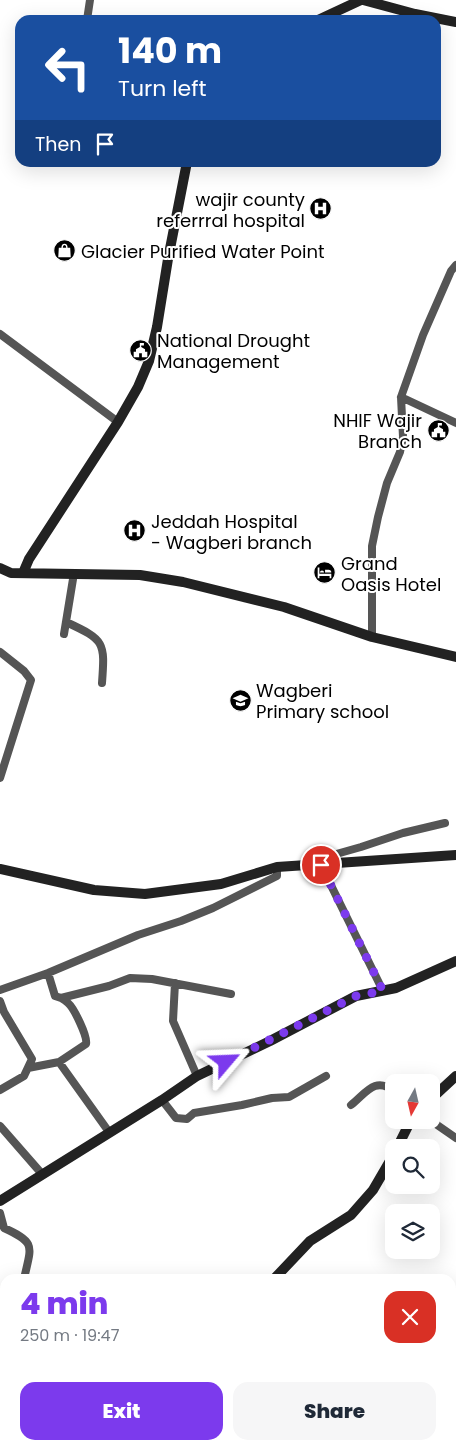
<!DOCTYPE html>
<meta charset="utf-8">
<style>
:root{--surface:#fff;--page:#f6f6f7;--text:#1f2937;--muted:#747a83;--accent:#7c3aed}
body{margin:0;font-family:Poppins,sans-serif;background:var(--page);color:var(--text);height:100vh;display:flex;flex-direction:column;font-size:19px;white-space:nowrap}
*{box-sizing:border-box;margin:0}
p{font-size:16px;color:var(--muted)}
.icon{flex:none;width:28px;height:28px;fill:none;stroke:currentColor;stroke-width:2;stroke-linecap:round;stroke-linejoin:round}
.map{position:relative;flex:1;overflow:hidden}
.sheet{position:absolute;left:0px;top:1274px;width:456px;height:176px;display:flex;flex-direction:column;background:var(--surface);border-radius:15px 15px 0 0;box-shadow:0 5px 20px #0002}
.sheet>*{flex:none}
.hud{position:absolute;left:15px;top:15px;width:426px;height:152px;border-radius:15px;box-shadow:0 5px 20px #0002;background:#1a4fa0;color:#fff;overflow:hidden}
.needle{width:32px;rotate:188deg}
.controls{position:absolute;left:385px;top:1074px;display:grid;gap:10px}
.controls a{display:grid;place-items:center;width:55px;height:55px;border-radius:10px;background:var(--surface);box-shadow:0 5px 20px #0002;font-size:25px}
.pin{position:absolute;display:grid;place-items:center;width:42px;height:42px;color:#fff;margin:-21px;border:2px solid #fff;border-radius:50%;box-shadow:0 1px 5px #0007}
.me{position:absolute;width:55px;margin:-28px;rotate:64deg;stroke-linejoin:round;filter:drop-shadow(0 0 4px #0008)}
.turn{display:flex;align-items:center;gap:18px;height:105px;padding:0 20px;font-size:22px}
.turn .icon{width:65px;height:65px;stroke-width:2.5}
.turn b{display:block;font-size:35px;line-height:42px}
.then{display:flex;align-items:center;height:48px;padding:0 20px;background:#0003;gap:10px;font-size:19px}
.round{display:grid;place-items:center;flex:none;width:52px;height:52px;border-radius:15px;background:var(--page)}
.summary{display:flex;align-items:center;justify-content:space-between;height:85px;padding:0 20px}
h1{font-size:30px;font-weight:800;line-height:38px;color:var(--accent)}
.primary-button{display:flex;gap:10px;margin-top:auto;padding:10px 20px}
.primary-button a{flex:1;height:58px;border-radius:15px;background:var(--accent);color:#fff;font-size:20px;font-weight:800;line-height:58px;text-align:center}
.primary-button a+a{background:var(--page);color:var(--text)}
.map>svg:first-child{display:block}
</style>
<div class="map">
<svg width="456" height="1449" viewBox="0 0 456 1449">
<rect width="100%" height="100%" fill="#fff"/>
<g fill="none" stroke-linecap="round" stroke-linejoin="round">
<path stroke="#555" stroke-width="8" d="M87,20L90,0
M0,334L118,422
M401,397L456,423
M66,622C105,640 105,642 102,683
M64,634L74,573
M372,637V546L378,517L387,483L400,452L403,437L401,397L423,335L451,271L456,265
M0,652L24,671L31,680L0,778
M308,862L361,847L403,833L445,823
M321,865L383,991
M48,973L55,996L61,998L109,986L130,978L152,979L231,994
M175,983L173,1021L197,1076
M0,990L48,973L138,935L181,921L213,908L277,876V867
M0,1001L4,1012L32,1059L24,1076L0,1090
M59,1062L109,1132
M28,1068L59,1062L86,1044C88,1037 74,1008 68,1003C66,1001 63,999 61,998
M162,1100L176,1118L187,1119L194,1113L242,1105L272,1098L289,1097L326,1076
M351,1105C366,1093 375,1076 394,1091
M430,1120L456,1138
M0,1126L42,1174
M0,1213L4,1228C37,1243 31,1246 24,1279
M0,1324L5,1320
M0,1399L5,1392
M451,1437L456,1428
M66,1449L72,1445
M153,1449L155,1445
M443,1449L446,1445"/>
<path stroke="#222" stroke-width="10" d="M363,0L415,14L456,22
M318,20L361,0
M0,568L11,573L140,575L183,582L284,607L372,637L456,657
M23,573L29,559L118,422L138,387L149,361L157,327L168,259L187,162
M0,869L94,890L145,894L221,884L277,867L456,855
M431,1099L456,1076
M397,1148L411,1120
M0,1201L162,1100L197,1076L270,1041L356,996L396,988L456,961
M274,1279L310,1241L351,1215L373,1190L394,1154"/>
</g>
<g fill="none" stroke-linecap="round" stroke-linejoin="round">
<path stroke="#7c3aed" stroke-width="9" stroke-dasharray="0 16.2" d="M226,1062L356,996L383,991L321,865"/>
</g>
<defs>
<symbol id="hospital-disc" viewBox="-11 -11 22 22"><circle r="9.5" fill="#000" stroke="#fff"/><path d="M-5-5h3v3.5h4V-5h3V5h-3V1.5h-4V5h-3Z" fill="#fff"/></symbol>
<symbol id="shop-disc" viewBox="-11 -11 22 22"><circle r="9.5" fill="#000" stroke="#fff"/><path d="M-5-2.5h2.3a2.7 3.5 0 0 1 5.4 0H5L5.5 6h-11ZM-1.5-2.5h3a1.5 2.3 0 0 0-3 0Z" fill="#fff"/></symbol>
<symbol id="civic-disc" viewBox="-11 -11 22 22"><circle r="9.5" fill="#000" stroke="#fff"/><path d="M-.6-6.5H3V-4.5H.6V-3L4-1V1h2V6H-6V1h2V-1L-.6-3ZM-1.2 2.5V6h2.4V2.5Z" fill="#fff"/></symbol>
<symbol id="hotel-disc" viewBox="-11 -11 22 22"><circle r="9.5" fill="#000" stroke="#fff"/><path d="M-6-4.5h1.5V1H6V5H4.5V3h-9V5H-6ZM-4 0a1.8 1.8 0 1 1 3.6 0ZM.5 0V-2.5h3Q6-2.5 6 0Z" fill="#fff"/></symbol>
<symbol id="school-disc" viewBox="-11 -11 22 22"><circle r="9.5" fill="#000" stroke="#fff"/><path d="M0-5L7-2L0 1L-7-2ZM-4 1L0 2.5L4 1V4Q0 6-4 4Z" fill="#fff"/></symbol>
</defs>
<g fill-rule="evenodd">
<use href="#hospital-disc" x="308" y="196" width="25" height="25"/>
<use href="#shop-disc" x="52" y="238" width="25" height="25"/>
<use href="#civic-disc" x="128" y="338" width="25" height="25"/>
<use href="#civic-disc" x="426" y="418" width="25" height="25"/>
<use href="#hospital-disc" x="122" y="518" width="25" height="25"/>
<use href="#hotel-disc" x="312" y="560" width="25" height="25"/>
<use href="#school-disc" x="228" y="688" width="25" height="25"/>
</g>
<g text-anchor="middle" dominant-baseline="central" stroke-width="4" stroke-linejoin="round" paint-order="stroke">
<g font-size="18" fill="#000" stroke="#fff" text-anchor="start">
<text x="305" y="199" text-anchor="end">wajir county<tspan x="305" dy="21">referrral hospital</tspan></text>
<text x="81" y="251">Glacier Purified Water Point</text>
<text x="157" y="340">National Drought<tspan x="157" dy="21">Management</tspan></text>
<text x="422" y="420" text-anchor="end">NHIF Wajir<tspan x="422" dy="21">Branch</tspan></text>
<text x="151" y="521">Jeddah Hospital<tspan x="151" dy="21">- Wagberi branch</tspan></text>
<text x="341" y="563">Grand<tspan x="341" dy="21">Oasis Hotel</tspan></text>
<text x="256" y="690">Wagberi<tspan x="256" dy="21">Primary school</tspan></text>
</g>
</g>
</svg>
<div class="controls">
<a><svg class="needle" viewBox="-14 -14 28 28"><path d="M0-13l5 13h-10z" fill="#e53935"/><path d="M0 13l5-13h-10z" fill="#747a83"/></svg></a>
<a><svg class="icon" aria-label="search" viewBox="0 0 24 24"><circle cx="10" cy="10" r="6"/><path d="M15 15l6 6"/></svg></a>
<a><svg class="icon" aria-label="layers" viewBox="0 0 24 24"><path d="M12 4l9 5-9 5-9-5zM3 14l9 5 9-5"/></svg></a>
</div>
<div class="pin" style="left:321px;top:865px;background:#d93025"><svg class="icon" aria-label="arrive" viewBox="0 0 24 24"><path d="M6 21V4h12l-3 4 3 4H6"/></svg></div>
<svg class="me" style="left:226px;top:1062px" viewBox="-20 -20 40 40"><path d="M0-17L14 15 0 8-14 15z" fill="#7c3aed" stroke="#fff" stroke-width="4"/></svg>
<div class="hud">
<div class="turn"><svg class="icon" aria-label="left" viewBox="0 0 24 24"><path d="M17 20v-9H6M10 6l-5 5 5 5"/></svg><div><b>140 m</b>Turn left</div></div>
<div class="then">Then<svg class="icon" aria-label="arrive" viewBox="0 0 24 24"><path d="M6 21V4h12l-3 4 3 4H6"/></svg></div>
</div>
<section class="sheet">
<div class="summary"><div><h1>4 min</h1><p>250 m · 19:47</p></div><a class="round" style="background:#d93025;color:#fff"><svg class="icon" aria-label="close" viewBox="0 0 24 24"><path d="M6 6l12 12M18 6L6 18"/></svg></a></div>
<div class="primary-button"><a>Exit</a><a>Share</a></div>
</section>
</div>
